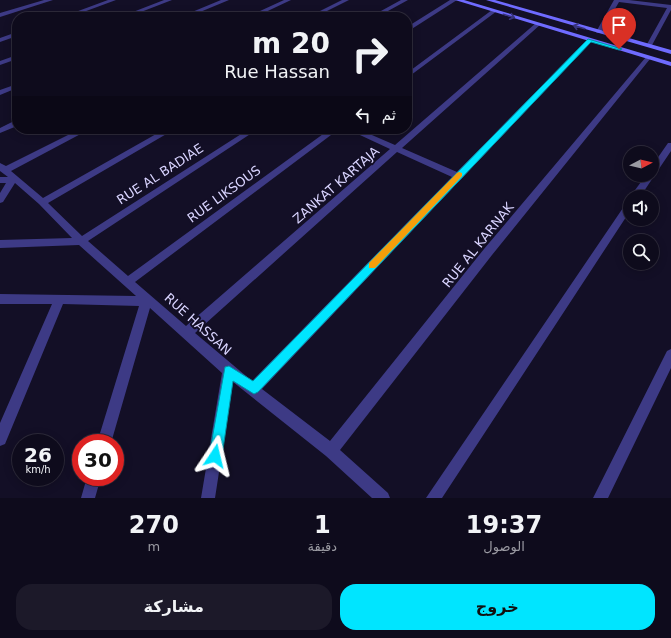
<!DOCTYPE html>
<html lang="ar">
<meta charset="utf-8">
<style>
:root{--surface:#0e0b1c;--page:#1c1929;--text:#f1f3f6;--muted:#9b9ba3;--line:#2e2b3b;--accent:#00e5ff}
body{margin:0;font-family:"DejaVu Sans","Noto Naskh Arabic",sans-serif;background:var(--page);color:var(--text);direction:rtl;height:100vh;display:flex;flex-direction:column;font-size:15px;white-space:nowrap}
*{box-sizing:border-box;margin:0}
p{font-size:13px;color:var(--muted)}
.icon{flex:none;width:22px;height:22px;fill:none;stroke:currentColor;stroke-width:2;stroke-linecap:round;stroke-linejoin:round}
.map{position:relative;height:498px;overflow:hidden;direction:ltr}
.panel{display:flex;flex-direction:column;background:var(--surface);flex:1}
.panel>*{flex:none}
.top-card{position:absolute;left:12px;top:12px;width:400px;height:122px;border-radius:16px;box-shadow:0 2px 10px #0003,0 0 0 1px var(--line);direction:rtl;background:#0e0b1c;color:var(--text);overflow:hidden}
.needle{width:26px;rotate:83deg}
.tools{position:absolute;left:623px;top:146px;display:grid;gap:8px}
.tools a{display:grid;place-items:center;width:36px;height:36px;border-radius:50%;background:var(--surface);box-shadow:0 2px 10px #0003,0 0 0 1px var(--line);font-size:20px}
.speed{position:absolute;left:12px;top:434px;display:flex;gap:8px;font-size:20px;font-weight:700;text-align:center}
.speed>*{display:grid;place-content:center;width:52px;height:52px;border-radius:50%;background:var(--surface);box-shadow:0 2px 10px #0003,0 0 0 1px var(--line);line-height:1}
.speed small{font-size:10px;font-weight:400}
.speed .limit{border:6px solid #d22;background:#fff;color:#111}
.pin{position:absolute;display:grid;place-items:center;width:34px;height:34px;color:#fff;margin:-41px -17px;border-radius:50% 50% 50% 0;rotate:-45deg;box-shadow:0 0 4px #0007}
.pin .icon{rotate:45deg}
.me{position:absolute;width:44px;margin:-22px;rotate:10deg;stroke-linejoin:round;filter:drop-shadow(0 0 3px #0008)}
.turn{display:flex;align-items:center;gap:14px;height:84px;padding:0 16px;font-size:18px}
.turn .icon{width:52px;height:52px;stroke-width:2.5}
.turn b{display:block;font-size:28px;line-height:34px}
.then{display:flex;align-items:center;height:38px;padding:0 16px;background:#0003;gap:8px;font-size:15px}
.eta{display:flex;justify-content:space-evenly;align-items:center;height:68px;text-align:center}
.eta b{font-size:24px;font-weight:700;line-height:28px}
.action{display:flex;gap:8px;margin-top:auto;padding:8px 16px}
.action a{flex:1;height:46px;border-radius:16px;background:var(--accent);color:#111;font-size:16px;font-weight:700;line-height:46px;text-align:center}
.action a+a{background:var(--page);color:var(--text)}
.map>svg:first-child{display:block}
</style>
<div class="map">
<svg width="671" height="498" viewBox="0 0 671 498">
<rect width="100%" height="100%" fill="#130f26"/>
<g fill="none" stroke-linecap="round" stroke-linejoin="round">
<path fill="#3d3a85" fill-rule="evenodd" d="M44,0H53L0,17V13Z
M108,0H116L70,17H62Z
M164,0H172L128,17H120Z
M221,0H229L188,17H180Z
M284,0H291L255,17H247Z
M342,0H349L315,17H308Z
M401,0H408L377,17H370Z
M450,0H457L407,32V27Z
M614,0H629L671,5V10L651,47L646,46L667,8L619,2L601,33H597L596,32Z
M492,10L497,11L407,78V73Z
M536,23L541,24L402,148L457,172L588,39L593,40L262,389L330,441L484,249L646,57H650V59L492,255L340,450L388,493L390,498H372L326,456L233,382L215,498H201L222,373L150,308L111,443H97L139,306L63,304L5,444L0,446V423L52,304H0V294L136,296L79,245L0,248V240L72,238L39,204L15,183L3,202L0,203V193L6,183H0V177H8L0,171V163L6,166L80,129H90L11,171L43,198L165,129H175L48,203L82,236L249,129H258L88,241L128,276L330,129H339L135,282L186,326L390,149L347,129H358L395,145ZM397,152L452,177L252,381L195,333Z
M17,32V36L0,42V38Z
M17,55V59L0,65V61Z
M17,84V88L0,95V90Z
M14,121H17V126L0,133V128Z
M668,143H671V151L640,197H630L646,175H652V166Z
M630,201V211L442,498H426L627,202Z
M671,349V368L608,498H593L667,351Z
M87,477H101L95,498H81Z"/>
<path fill="#6f6bff" fill-rule="evenodd" d="M455,0H464L671,62V66Z
M486,0H495L671,50V54Z"/>
</g>
<defs><path id="oneway-shaft" d="M-6 0H5M1.5-3L5.5 0L1.5 3" fill="none" stroke-width="1.6" stroke-linecap="round" stroke-linejoin="round"/></defs>
<g stroke="#38347d">
<use href="#oneway-shaft" transform="translate(509 16) rotate(16)"/>
<use href="#oneway-shaft" transform="translate(579 27) rotate(-164)"/>
</g>
<path fill="#00e5ff" stroke="#0095a6" d="M588,39L622,49L619,50L591,42L258,392L254,394L233,381L222,456L220,460L215,462L211,460L209,456L225,367L229,366L253,381Z"/>
<path fill="#f59e0b" d="M459,172L462,173V176L375,268H369V263L457,173Z"/>
<g text-anchor="middle" dominant-baseline="central" stroke-width="4" stroke-linejoin="round" paint-order="stroke">
<g font-size="13" fill="#d9d4ff" stroke="#130f26">
<text transform="translate(160 174) rotate(-33)">RUE AL BADIAE</text>
<text transform="translate(336 185) rotate(-41)">ZANKAT KARTAJA</text>
<text transform="translate(224 194) rotate(-36)">RUE LIKSOUS</text>
<text transform="translate(478 245) rotate(-51)">RUE AL KARNAK</text>
<text transform="translate(198 324) rotate(42)">RUE HASSAN</text>
</g>
</g>
</svg>
<div class="tools">
<a><svg class="needle" viewBox="-14 -14 28 28"><path d="M0-13l5 13h-10z" fill="#e53935"/><path d="M0 13l5-13h-10z" fill="#9b9ba3"/></svg></a>
<a><svg class="icon" aria-label="sound" viewBox="0 0 24 24"><path d="M4 9h4l5-4v14l-5-4H4zM17 9q2 3 0 6"/></svg></a>
<a><svg class="icon" aria-label="search" viewBox="0 0 24 24"><circle cx="10" cy="10" r="6"/><path d="M15 15l6 6"/></svg></a>
</div>
<div class="speed"><div>26<small>km/h</small></div><div class="limit">30</div></div>
<div class="pin" style="left:619px;top:49px;background:#d93025"><svg class="icon" aria-label="arrive" viewBox="0 0 24 24"><path d="M6 21V4h12l-3 4 3 4H6"/></svg></div>
<svg class="me" style="left:215px;top:456px" viewBox="-20 -20 40 40"><path d="M0-17L14 15 0 8-14 15z" fill="#00e5ff" stroke="#fff" stroke-width="4"/></svg>
<div class="top-card">
<div class="turn"><svg class="icon" aria-label="right" viewBox="0 0 24 24"><path d="M7 20v-9h11M14 6l5 5-5 5"/></svg><div><b>20 m</b>Rue Hassan</div></div>
<div class="then">ثم<svg class="icon" aria-label="left" viewBox="0 0 24 24"><path d="M17 20v-9H6M10 6l-5 5 5 5"/></svg></div>
</div>
</div>
<section class="panel">
<div class="eta">
<div><b>19:37</b><p>الوصول</p></div>
<div><b>1</b><p>دقيقة</p></div>
<div><b>270</b><p>m</p></div>
</div>
<div class="action"><a>خروج</a><a>مشاركة</a></div>
</section>
